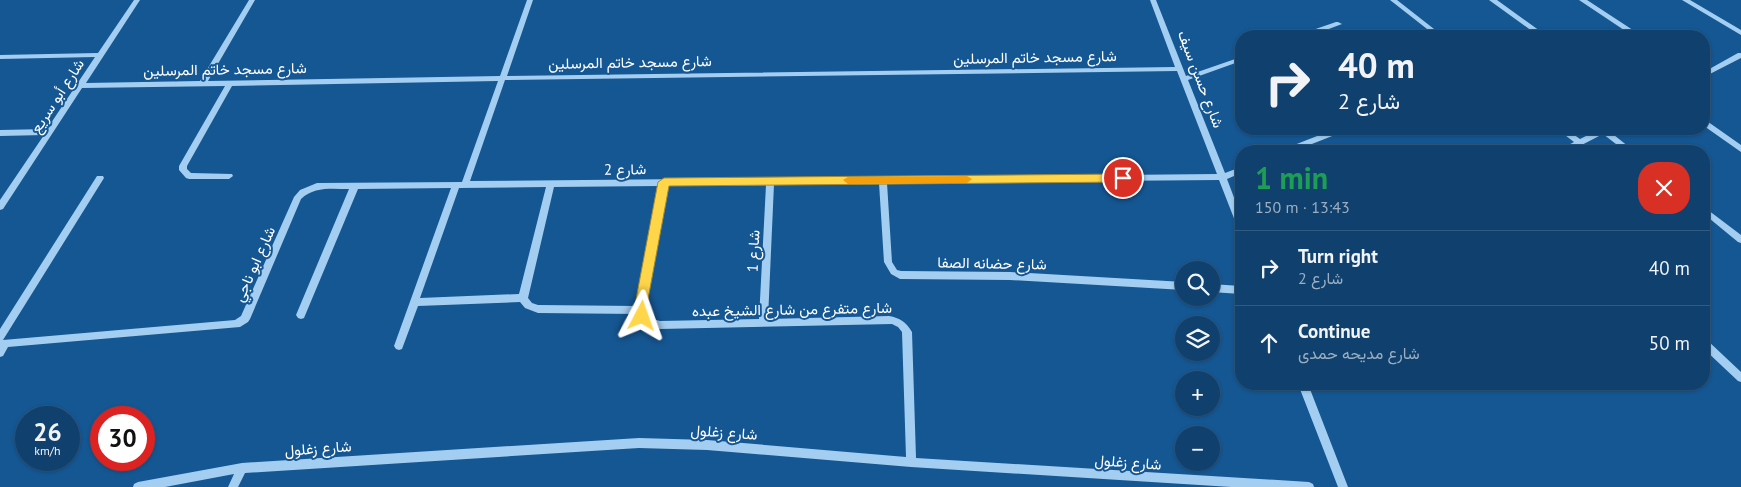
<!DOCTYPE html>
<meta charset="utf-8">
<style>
:root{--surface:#10416e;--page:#194873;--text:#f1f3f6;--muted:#9cafc2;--line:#305a81}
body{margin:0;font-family:"PT Sans",Vazirmatn,sans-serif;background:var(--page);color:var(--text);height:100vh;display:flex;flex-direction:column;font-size:19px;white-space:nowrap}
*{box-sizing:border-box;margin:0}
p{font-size:16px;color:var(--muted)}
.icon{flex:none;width:28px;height:28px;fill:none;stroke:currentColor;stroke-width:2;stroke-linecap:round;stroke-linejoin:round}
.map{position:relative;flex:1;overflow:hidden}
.side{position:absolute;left:1235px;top:145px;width:475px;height:245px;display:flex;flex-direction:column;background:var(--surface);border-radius:20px;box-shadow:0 1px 4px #0004,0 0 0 1px var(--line)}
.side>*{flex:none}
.top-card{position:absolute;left:1235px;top:30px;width:475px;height:105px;border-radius:20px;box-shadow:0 1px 4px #0004,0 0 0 1px var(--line);background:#10416e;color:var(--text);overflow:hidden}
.controls{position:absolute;left:1175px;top:261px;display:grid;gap:10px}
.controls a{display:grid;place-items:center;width:45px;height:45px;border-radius:50%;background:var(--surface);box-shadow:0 1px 4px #0004,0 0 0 1px var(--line);font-size:25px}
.speed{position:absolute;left:15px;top:406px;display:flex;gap:10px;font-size:25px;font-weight:700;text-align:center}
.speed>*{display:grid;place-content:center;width:65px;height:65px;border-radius:50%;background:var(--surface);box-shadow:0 1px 4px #0004,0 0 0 1px var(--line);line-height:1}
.speed small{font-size:12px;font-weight:400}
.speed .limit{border:8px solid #d22;background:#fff;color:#111}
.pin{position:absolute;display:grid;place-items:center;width:42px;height:42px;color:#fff;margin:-21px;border:2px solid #fff;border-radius:50%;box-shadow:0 1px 5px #0007}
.me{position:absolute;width:55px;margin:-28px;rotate:4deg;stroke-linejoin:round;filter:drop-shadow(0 0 4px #0008)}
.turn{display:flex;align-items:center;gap:18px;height:105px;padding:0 20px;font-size:22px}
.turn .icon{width:65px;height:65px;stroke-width:2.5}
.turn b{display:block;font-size:35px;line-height:42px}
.round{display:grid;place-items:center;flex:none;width:52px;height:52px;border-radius:20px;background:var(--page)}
.headline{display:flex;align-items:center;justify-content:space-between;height:85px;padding:0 20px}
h1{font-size:30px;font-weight:700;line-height:38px;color:#1e9e55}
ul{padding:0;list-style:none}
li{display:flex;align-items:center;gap:15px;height:75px;padding:0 20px;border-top:1px solid var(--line)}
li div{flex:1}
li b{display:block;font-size:19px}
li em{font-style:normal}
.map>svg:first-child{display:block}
</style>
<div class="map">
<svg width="1741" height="487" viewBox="0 0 1741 487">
<rect width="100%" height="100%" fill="#155793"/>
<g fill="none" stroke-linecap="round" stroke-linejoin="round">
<path fill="#a3cef1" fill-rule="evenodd" d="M134,0H140L86,83L200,81L249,0H255L208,81L500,76L527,0H533L507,76L1175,67L1150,0H1156L1186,76L1241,57V61L1188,80L1225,173L1241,167V173L1227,179L1241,216V229L1238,228L1237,226L1219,180L887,183L892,262L897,270L901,271L1010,272L1184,282V290L1010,280L900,279L891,274L884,262L879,183L774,184L768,319L889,316C900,318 906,322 912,332L916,458L1309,482L1313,484L1314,487H1231L911,467L707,450L639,448L245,473L238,487H228L234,474L165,487H133L134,484L138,482L242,463L639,438L707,440L906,457L902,332L898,327L892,324L660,329L643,324L637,314L538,313L525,308L520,302L418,306L402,349L399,350L396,349L394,346L451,188L358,189L304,318L301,319L298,318L296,315L349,189C333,189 314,186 301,199L250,319L248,322L240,327L8,347L3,356L0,357V329L97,176H103L104,178L3,340L235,320L241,316L294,197L300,190L317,183L462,182L498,81L232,86L187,166V169L191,173L232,174L233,176L229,179H189L186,178L179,170V166L225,86L82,88L3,209L0,210V200L44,135L0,136V130L47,129L95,57L0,59V55L98,53ZM1177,71L1217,174L470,181L505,80ZM766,185L759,319L660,321L649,318L645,310L667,186ZM659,186L636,306L538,305L532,303L528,298L554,187ZM546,187L519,294L420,298L459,188Z
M1390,0H1397L1443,36H1436Z
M1489,0H1497L1547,36H1539Z
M1579,0H1587L1642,36H1633Z
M1682,0H1690L1741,30V35Z
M1336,22H1338L1342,24L1310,36H1300L1301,34Z
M1738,53H1741V58L1704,77V72Z
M1704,119L1741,145V152L1704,126Z
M1335,129H1346L1345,131L1294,151H1283L1284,149Z
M1557,129H1566L1580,139L1600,129H1610L1609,131L1634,151H1625L1603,134L1570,151H1560L1561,149L1574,142Z
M1704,207L1741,235V243L1738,242L1704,214Z
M1211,284L1241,286V294L1211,292Z
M1704,339L1707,340L1741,372V382L1738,381L1704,349Z
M1298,384H1308L1348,487H1338Z"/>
</g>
<path fill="#ffd54a" stroke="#a68a30" d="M1123,174L1128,178L1123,182L669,186L646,310L648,316L646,319H637L634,310L658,182L664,178Z"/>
<path fill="#f59e0b" d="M967,176L972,179L967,183L848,184L843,180L848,177Z"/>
<g text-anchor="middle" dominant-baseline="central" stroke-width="4" stroke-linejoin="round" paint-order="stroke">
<g font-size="15" fill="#fff" stroke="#155793">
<text transform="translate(1035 57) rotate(-1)">شارع مسجد خاتم المرسلين</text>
<text transform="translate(630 62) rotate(-1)">شارع مسجد خاتم المرسلين</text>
<text transform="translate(225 69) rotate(-1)">شارع مسجد خاتم المرسلين</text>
<text transform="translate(1201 79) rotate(69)">شارع حسن سيف</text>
<text transform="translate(57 96) rotate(-57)">شارع أبو سريع</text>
<text transform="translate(625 169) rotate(-1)">شارع 2</text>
<text transform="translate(753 251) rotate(-87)">شارع 1</text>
<text transform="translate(992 263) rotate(1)">شارع حضانه الصفا</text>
<text transform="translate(254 264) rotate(-66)">شارع ابو ناجي</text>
<text transform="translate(792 309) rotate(-1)">شارع متفرع من شارع الشيخ عبده</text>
<text transform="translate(724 432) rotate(4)">شارع زغلول</text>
<text transform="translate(318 448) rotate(-4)">شارع زغلول</text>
<text transform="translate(1128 462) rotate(4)">شارع زغلول</text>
</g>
</g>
</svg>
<div class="controls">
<a><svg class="icon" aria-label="search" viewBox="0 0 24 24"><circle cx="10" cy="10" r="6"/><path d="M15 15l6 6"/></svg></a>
<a><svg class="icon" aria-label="layers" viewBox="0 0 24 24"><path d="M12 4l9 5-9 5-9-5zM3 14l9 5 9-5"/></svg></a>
<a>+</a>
<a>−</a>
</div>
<div class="speed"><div>26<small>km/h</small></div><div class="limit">30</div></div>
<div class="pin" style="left:1123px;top:178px;background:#d93025"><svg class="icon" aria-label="arrive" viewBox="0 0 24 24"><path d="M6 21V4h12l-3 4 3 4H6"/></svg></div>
<svg class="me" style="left:642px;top:316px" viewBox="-20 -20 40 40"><path d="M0-17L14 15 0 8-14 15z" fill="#ffd54a" stroke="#fff" stroke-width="4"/></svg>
<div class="top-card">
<div class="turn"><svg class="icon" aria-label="right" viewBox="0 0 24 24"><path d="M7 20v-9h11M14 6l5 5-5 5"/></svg><div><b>40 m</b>شارع 2</div></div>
</div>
<section class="side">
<div class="headline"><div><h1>1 min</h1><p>150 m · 13:43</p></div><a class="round" style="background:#d93025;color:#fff"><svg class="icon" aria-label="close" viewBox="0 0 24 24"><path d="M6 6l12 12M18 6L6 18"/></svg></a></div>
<ul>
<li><svg class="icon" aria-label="right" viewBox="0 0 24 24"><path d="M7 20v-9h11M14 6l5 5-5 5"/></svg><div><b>Turn right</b><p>شارع 2</p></div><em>40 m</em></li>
<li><svg class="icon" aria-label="ahead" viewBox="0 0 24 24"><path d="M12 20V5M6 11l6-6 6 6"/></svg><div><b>Continue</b><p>شارع مديحه حمدى</p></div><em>50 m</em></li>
</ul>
</section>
</div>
